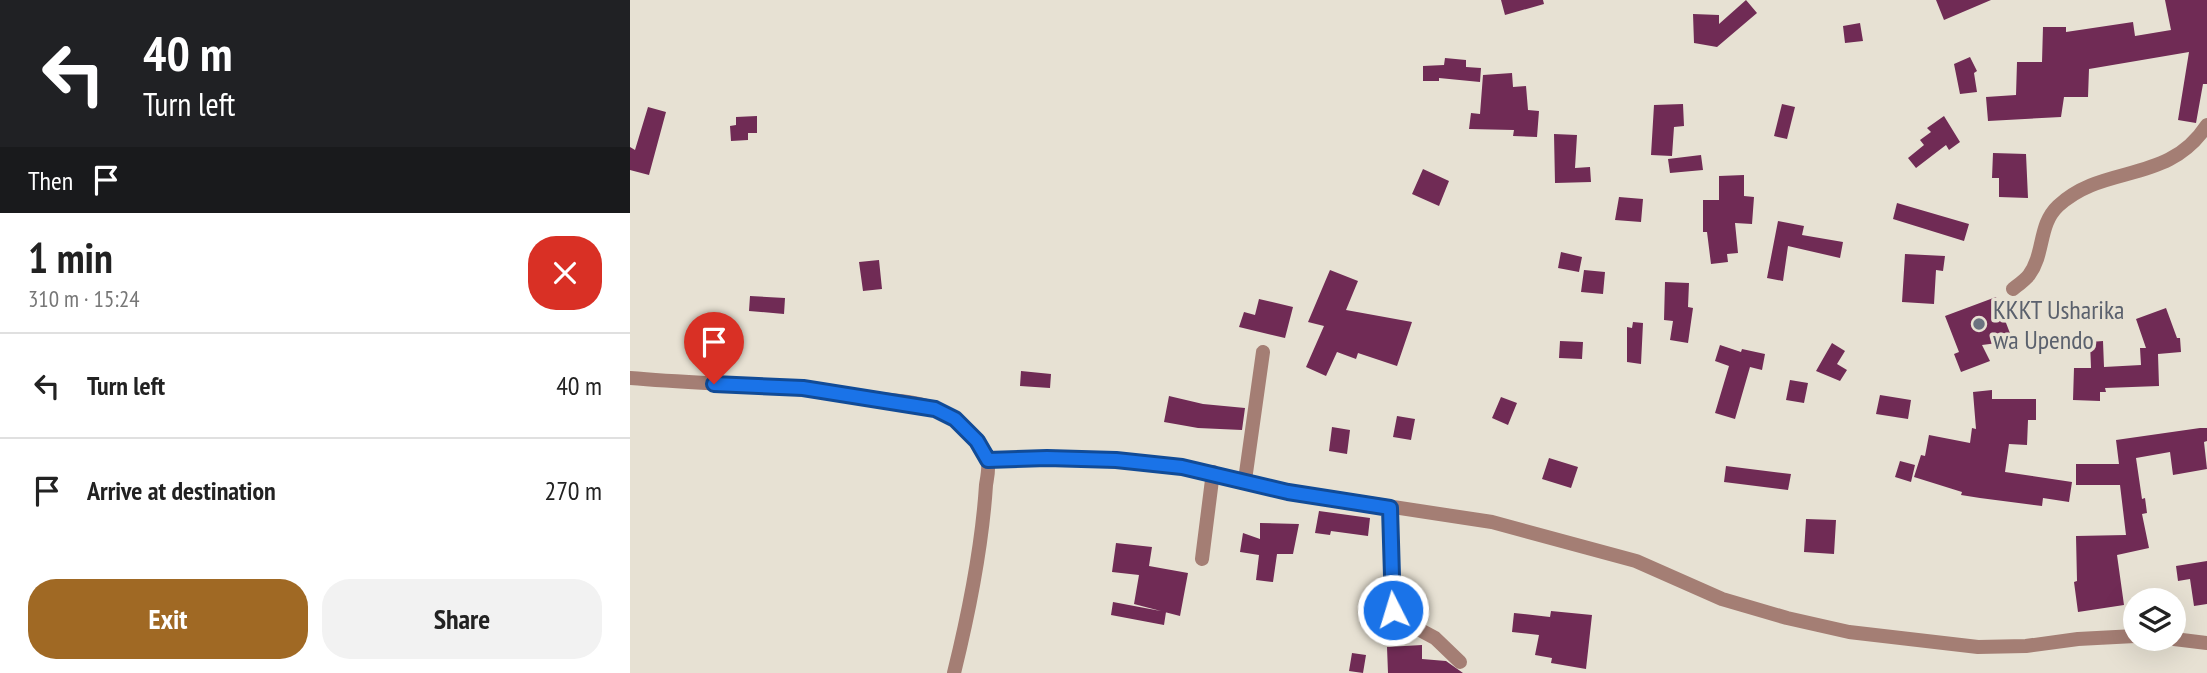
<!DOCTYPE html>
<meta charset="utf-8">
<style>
:root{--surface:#fff;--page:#f2f2f2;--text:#222;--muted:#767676;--line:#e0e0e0;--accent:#a06924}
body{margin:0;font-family:"PT Sans Narrow",sans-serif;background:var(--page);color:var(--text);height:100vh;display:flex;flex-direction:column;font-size:26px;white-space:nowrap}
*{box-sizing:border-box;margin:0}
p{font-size:23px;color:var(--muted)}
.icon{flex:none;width:38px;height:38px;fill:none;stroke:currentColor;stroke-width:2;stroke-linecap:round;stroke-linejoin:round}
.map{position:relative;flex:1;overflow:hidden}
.sheet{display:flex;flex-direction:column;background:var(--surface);width:630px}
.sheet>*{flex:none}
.banner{background:#202124;color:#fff;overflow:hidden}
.fabs{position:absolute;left:1493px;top:588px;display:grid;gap:14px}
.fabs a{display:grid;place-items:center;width:63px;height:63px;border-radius:50%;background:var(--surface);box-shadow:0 7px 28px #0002;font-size:35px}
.pin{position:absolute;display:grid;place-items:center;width:60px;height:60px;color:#fff;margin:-72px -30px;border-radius:50% 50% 50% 0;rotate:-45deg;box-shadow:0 0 7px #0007}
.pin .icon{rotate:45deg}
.me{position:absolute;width:77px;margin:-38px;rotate:355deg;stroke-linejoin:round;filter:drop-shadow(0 0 5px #0008)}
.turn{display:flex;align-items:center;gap:24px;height:147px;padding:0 28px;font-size:32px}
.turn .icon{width:91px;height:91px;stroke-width:2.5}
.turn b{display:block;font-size:49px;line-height:60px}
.then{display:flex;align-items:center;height:66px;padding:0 28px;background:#0003;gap:14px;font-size:26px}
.round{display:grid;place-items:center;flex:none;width:74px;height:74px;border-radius:28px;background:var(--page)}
.headline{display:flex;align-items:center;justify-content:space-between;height:119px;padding:0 28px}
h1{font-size:42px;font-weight:800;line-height:52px}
.action{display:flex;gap:14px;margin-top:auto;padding:14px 28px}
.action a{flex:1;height:80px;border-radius:28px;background:var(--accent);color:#fff;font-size:28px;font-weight:800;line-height:80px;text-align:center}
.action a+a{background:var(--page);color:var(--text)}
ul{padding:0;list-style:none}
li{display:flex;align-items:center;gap:21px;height:105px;padding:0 28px;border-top:2px solid var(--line)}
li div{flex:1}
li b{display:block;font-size:26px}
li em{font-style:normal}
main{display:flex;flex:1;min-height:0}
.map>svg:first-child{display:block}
</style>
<main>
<section class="sheet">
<div class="banner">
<div class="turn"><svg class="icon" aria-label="left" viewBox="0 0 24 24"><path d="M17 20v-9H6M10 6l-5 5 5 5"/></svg><div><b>40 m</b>Turn left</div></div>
<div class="then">Then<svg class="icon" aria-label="arrive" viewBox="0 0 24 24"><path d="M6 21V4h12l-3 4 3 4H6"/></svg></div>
</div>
<div class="headline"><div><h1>1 min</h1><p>310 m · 15:24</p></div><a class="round" style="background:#d93025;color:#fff"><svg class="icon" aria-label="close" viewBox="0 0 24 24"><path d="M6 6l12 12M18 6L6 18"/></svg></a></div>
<ul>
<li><svg class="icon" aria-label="left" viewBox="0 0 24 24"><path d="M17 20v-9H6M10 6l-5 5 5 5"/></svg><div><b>Turn left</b></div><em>40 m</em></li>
<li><svg class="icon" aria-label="arrive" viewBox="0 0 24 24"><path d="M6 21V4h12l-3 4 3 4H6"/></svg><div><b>Arrive at destination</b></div><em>270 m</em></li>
</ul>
<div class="action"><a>Exit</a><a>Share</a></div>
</section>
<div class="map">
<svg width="1577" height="673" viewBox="0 0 1577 673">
<rect width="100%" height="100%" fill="#e7e1d3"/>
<path fill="#702b55" d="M871,0H913L914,4L875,15Z
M1116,0L1127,13L1087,47L1064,43L1063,14L1089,15V24Z
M1306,0H1361L1314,20Z
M1535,0H1577V84H1573L1566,123L1548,120L1559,52L1459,69L1458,97H1434L1431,117L1358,121L1356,97L1386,95L1387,62H1412L1413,27H1436V32L1503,22L1505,36L1541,30Z
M1230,23L1233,41L1215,43L1213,26Z
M1340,57L1347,71L1344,73L1347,92L1330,94L1324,64Z
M815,58L836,60V67L851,68L850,82L809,78V81H793V66L814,65Z
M882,73L883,87L896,86L898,110L909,111L907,137L883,136L884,130L839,129L841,113L850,114L853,75Z
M1053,104L1054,126L1044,127L1042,156L1021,155L1024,105Z
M1152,104L1165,107L1157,139L1144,136Z
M18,107L36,112L19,175L0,170V147L5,150Z
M127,116V133H118V140L101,141L100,126L106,125V117Z
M1314,116L1330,142L1319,150L1316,145L1286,168L1278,158L1294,145L1290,140L1301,132L1297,128Z
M924,134L947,135L945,168L960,167L961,182L925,183Z
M1363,153L1396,154L1398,198L1369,197V178H1362Z
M1071,155L1073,170L1040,173L1038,159Z
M793,169L819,181L809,206L782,194Z
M1114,175V196L1124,197L1122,224L1105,223L1108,253L1097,254L1098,262L1081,264L1077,232H1073V200H1089V176Z
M989,197L1013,199L1011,222L985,220Z
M1267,203L1339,224L1334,241L1263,219Z
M1148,221L1174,226L1172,235L1213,242L1210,258L1158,246L1153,281L1137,278Z
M931,252L952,257L949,272L928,268Z
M1275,254L1315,256L1313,271L1306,270L1304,304L1272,302Z
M249,260L252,289L233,291L229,262Z
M700,270L728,281L716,310L782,322L767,366L728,353L726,359L707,352L696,376L676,367L694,326L678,322Z
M954,270L975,272L973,294L951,292Z
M1035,282L1059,283L1058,307L1063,308L1058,343L1040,340L1043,321L1034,320Z
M120,296L155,298L154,314L119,311Z
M1366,297L1383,341L1352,345L1360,361L1331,372L1324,354L1329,352L1315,316Z
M629,299L663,307L655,338L609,327L614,312L625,315Z
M1536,308L1547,338H1550L1551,352L1528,354L1529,386L1475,388L1476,392H1470V401L1443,400L1444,368H1461L1460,342L1473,341L1474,367L1511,365L1510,348H1516L1506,319Z
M1003,322L1013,323L1011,364L997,362V327L1002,328Z
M930,341L953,342L952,359L929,358Z
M1202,343L1215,351L1207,364L1217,370L1210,381L1186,371Z
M1090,345L1111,352L1112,349L1135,354L1132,370L1120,367L1105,419L1085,413L1099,366L1085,361Z
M391,371L421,374L420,388L390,386Z
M1160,380L1178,383L1174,403L1156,400Z
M1362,390V399H1406V420H1398L1397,445L1379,444L1375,472L1442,482L1439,502L1413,498L1412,506L1350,498L1331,495L1332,492L1284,477L1291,455L1295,456L1299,435L1340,443L1342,428L1346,429L1343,392Z
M1250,395L1281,400L1278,419L1246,414Z
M539,396L573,404L615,408L612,430L568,428L534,422Z
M871,397L887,403L878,425L862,418Z
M767,416L785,419L781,440L763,437Z
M702,427L720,430L717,454L699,451Z
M1570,428H1577V441L1574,442L1577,469L1543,475L1540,452L1506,458L1512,499L1515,498L1517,513L1512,514L1519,548L1487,555L1494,605L1448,612L1444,582L1447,581L1446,536L1496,535L1490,485H1446V464H1489L1486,440Z
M919,458L948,467L941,488L912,479Z
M1270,461L1285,465L1281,482L1265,477Z
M1096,466L1161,474L1158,490L1094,482Z
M689,511L740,518L738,536L701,531L700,535L685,533Z
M1176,519L1206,520L1204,554L1174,552Z
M630,523L669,524L663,554H647L643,582L626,580L629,555L610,552L613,533L630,539Z
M486,543L522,547L519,566L558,573L550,616L504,604L509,575L482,572Z
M1577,561V604L1564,606L1560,579L1548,581L1546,566Z
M483,602L536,612L534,625L481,615Z
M921,611L962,615L956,669L921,663L922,658L905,655L909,635L882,632L884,613L920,617Z
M792,645V659L816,661L833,673H758L757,647Z
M722,653L736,655L733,673L719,671Z"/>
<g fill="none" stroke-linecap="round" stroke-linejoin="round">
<path stroke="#a47e74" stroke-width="14" d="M1383,289C1388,285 1395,280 1399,275C1415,253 1408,225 1428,206C1474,163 1538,185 1577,125
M0,378C81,385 162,385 243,398C263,401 286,401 305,409C326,416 351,438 357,459C360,466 357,478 356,485C352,548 339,612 324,673
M358,460L417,458L486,460L552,467L658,491L862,522L1006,561L1092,599L1157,618L1219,632L1348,647L1396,646L1448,639L1505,636
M615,480L633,352
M760,508L763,610L777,623L805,638L830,662
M572,559L583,472
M1544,639L1577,643"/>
</g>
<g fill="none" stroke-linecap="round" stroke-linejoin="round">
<defs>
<path id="route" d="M84,384L173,388L305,409L325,419L347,441L358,460L417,458L486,460L552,467L658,492L760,508L763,610"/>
</defs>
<use href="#route" stroke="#114b97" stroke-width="18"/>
<use href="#route" stroke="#1a73e8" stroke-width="12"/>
</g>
<circle fill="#6b7280" stroke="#e7e1d3" stroke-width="2.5" cx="1349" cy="324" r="7"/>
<g text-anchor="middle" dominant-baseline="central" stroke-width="7" stroke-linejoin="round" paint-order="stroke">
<g font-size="26" fill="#5b616d" stroke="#e7e1d3" text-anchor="start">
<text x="1363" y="309">KKKT Usharika<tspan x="1363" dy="30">wa Upendo</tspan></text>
</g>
</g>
</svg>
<div class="fabs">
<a><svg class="icon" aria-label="layers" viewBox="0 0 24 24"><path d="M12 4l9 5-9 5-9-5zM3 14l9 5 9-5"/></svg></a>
</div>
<div class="pin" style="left:84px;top:384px;background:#d93025"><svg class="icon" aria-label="arrive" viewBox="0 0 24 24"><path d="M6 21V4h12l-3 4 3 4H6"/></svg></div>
<svg class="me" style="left:763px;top:610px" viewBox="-20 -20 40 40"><circle r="17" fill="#1a73e8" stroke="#fff" stroke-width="3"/><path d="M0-11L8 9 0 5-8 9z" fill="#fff"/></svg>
</div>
</main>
